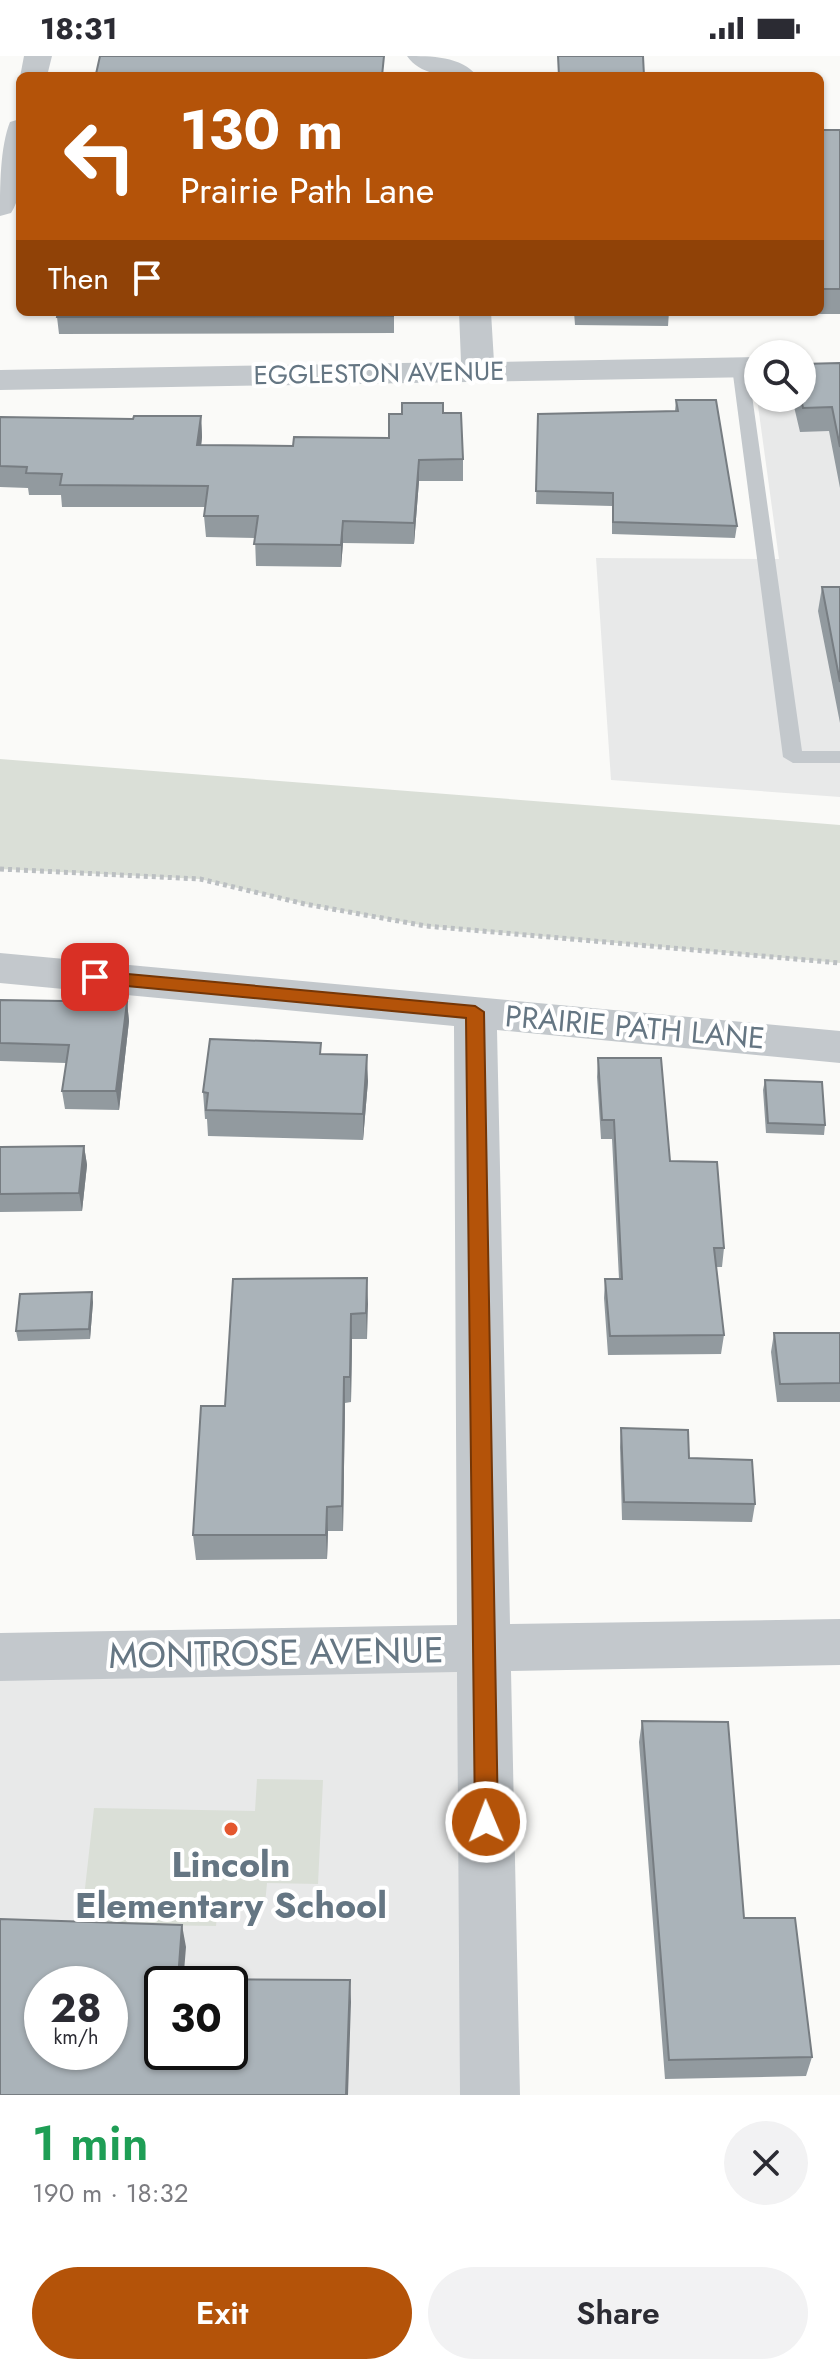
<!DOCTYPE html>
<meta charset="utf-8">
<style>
:root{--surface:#fff;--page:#f2f2f3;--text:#2b2b33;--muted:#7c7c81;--accent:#b45309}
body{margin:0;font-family:Jost,sans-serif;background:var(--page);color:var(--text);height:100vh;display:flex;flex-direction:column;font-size:30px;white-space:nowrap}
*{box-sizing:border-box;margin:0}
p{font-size:26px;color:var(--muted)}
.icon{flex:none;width:44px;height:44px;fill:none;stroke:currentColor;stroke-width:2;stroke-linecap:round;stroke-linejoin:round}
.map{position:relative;height:2039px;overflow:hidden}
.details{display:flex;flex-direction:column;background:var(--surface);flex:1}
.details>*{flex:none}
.hud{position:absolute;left:16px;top:16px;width:808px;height:244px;border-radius:12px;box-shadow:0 2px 6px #0004;background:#b45309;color:#fff;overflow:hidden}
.tools{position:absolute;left:744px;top:284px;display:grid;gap:16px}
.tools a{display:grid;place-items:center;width:72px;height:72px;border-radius:50%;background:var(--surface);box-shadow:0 2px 6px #0004;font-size:40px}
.speed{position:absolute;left:24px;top:1910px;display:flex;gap:16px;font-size:40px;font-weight:700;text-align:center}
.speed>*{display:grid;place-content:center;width:104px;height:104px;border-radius:50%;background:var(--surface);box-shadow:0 2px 6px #0004;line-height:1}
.speed small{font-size:20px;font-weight:400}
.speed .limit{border:4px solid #111;border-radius:12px;background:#fff;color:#111}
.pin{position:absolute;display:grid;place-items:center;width:68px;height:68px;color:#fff;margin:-34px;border-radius:16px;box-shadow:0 4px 12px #0006}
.me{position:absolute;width:88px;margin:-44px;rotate:359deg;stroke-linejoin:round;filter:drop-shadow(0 0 6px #0008)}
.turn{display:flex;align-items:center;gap:28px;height:168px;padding:0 32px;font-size:36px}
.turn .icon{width:104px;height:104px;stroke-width:2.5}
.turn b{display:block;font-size:56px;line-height:68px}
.then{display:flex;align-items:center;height:76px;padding:0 32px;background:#0003;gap:16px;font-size:30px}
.round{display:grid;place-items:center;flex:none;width:84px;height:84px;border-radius:42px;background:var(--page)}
.head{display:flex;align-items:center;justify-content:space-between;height:136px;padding:0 32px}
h1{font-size:48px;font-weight:600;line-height:60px;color:#1e9e55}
.action{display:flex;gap:16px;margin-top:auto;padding:16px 32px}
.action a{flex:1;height:92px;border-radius:48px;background:var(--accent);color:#fff;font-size:32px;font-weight:600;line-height:92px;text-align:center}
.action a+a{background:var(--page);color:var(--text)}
.status{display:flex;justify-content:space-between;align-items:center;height:56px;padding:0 40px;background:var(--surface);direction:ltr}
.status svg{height:22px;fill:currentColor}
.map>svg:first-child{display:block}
</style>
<div class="status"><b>18:31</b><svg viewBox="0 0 49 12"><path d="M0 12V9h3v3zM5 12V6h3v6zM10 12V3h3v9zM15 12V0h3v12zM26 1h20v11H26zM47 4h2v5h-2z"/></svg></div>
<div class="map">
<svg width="840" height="2039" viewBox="0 0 840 2039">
<rect width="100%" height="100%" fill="#fafaf8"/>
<path fill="#e8e9e9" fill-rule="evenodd" d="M840,326V741L611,724L596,502L779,503L756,335L758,342H802Z
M461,1608L464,2039H0V1618ZM42,1928H110V1996H42ZM162,1928H230V1996H162Z"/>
<path fill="#dadfd7" d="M0,703L840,769V907L426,870L305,848L200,823L0,813Z
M257,1723L323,1724L318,1828L267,1827L265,1848L218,1847L216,1870L81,1868L94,1752L255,1755Z"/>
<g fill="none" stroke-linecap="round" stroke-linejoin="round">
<path stroke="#bbbfc2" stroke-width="5" stroke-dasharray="4 4" stroke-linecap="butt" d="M0,813L200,823L305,848L426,870L840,907"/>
<path fill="#c3c8cc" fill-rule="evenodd" d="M740,306L748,311L802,695H840V707H793L783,701L732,311Z"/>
<path fill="#c3c8cc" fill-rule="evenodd" d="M24,0H52L47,20L20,21Z
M407,0C430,0 462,0 477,20C454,20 422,22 407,0Z
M20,63C20,92 27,133 11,157L0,160C0,131 0,91 10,66Z
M459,256H491L494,306L758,301V321L0,334V314L461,306Z
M0,897L840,975V1007L497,974L510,1568L840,1563V1609L511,1615L520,2039H460L457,1616L0,1625V1577L457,1569L454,970L0,927Z"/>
</g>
<path fill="#929a9f" d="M820,74H840V258H743L742,256H820Z
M394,256V277L59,278L57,261Z
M574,256H669L668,270L575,269Z
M840,307V432L829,375L800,376L792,342H802Z
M676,344L737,470L735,482L612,478V450L536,448L538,358L675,355Z
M443,357L463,403V425H419L414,488L343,487L341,511L256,510L255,482L206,481L204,460L205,451H62L61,439H29L28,432L0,431V361L133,363L201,360L202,381L201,389L293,390L389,382Z
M822,531H840V667L818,555Z
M0,944L127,946L129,965L119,1054L65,1053L62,1035L66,1007L0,1005Z
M598,1002L670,1105L724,1192L722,1211H716L724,1279L721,1298L608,1299L604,1242L605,1223H619L612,1083H601L597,1021Z
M765,1024L825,1069L824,1079L766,1077L763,1034Z
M368,1025L363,1084L208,1080L207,1063H205L203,1036Z
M84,1090L87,1109L82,1155L0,1156V1091Z
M367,1222V1283H352L351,1346L345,1347L343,1475H328L327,1503L196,1504L193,1479L225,1350Z
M93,1246L90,1283L18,1285L16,1275Z
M774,1277H840V1346H777L771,1296Z
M621,1372L689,1402L755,1448L752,1466L622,1464L620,1391Z
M642,1665L744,1862L812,2001L806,2020L665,2023L639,1686Z"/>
<path fill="#777d82" d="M201,360L202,381L199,411L197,389Z
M419,404V425L414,488V467Z
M343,465V487L341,511V489Z
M127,946L129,965L119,1054L116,1035Z
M367,999L368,1025L363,1084V1058Z
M84,1090L87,1109L82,1155L79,1137Z
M367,1222L368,1248L367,1283L366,1257Z
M92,1236L93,1246L90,1283L89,1273Z
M351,1258L352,1283L351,1346L350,1321Z
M344,1321L345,1347L343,1475L342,1450Z
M327,1451L328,1475L327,1503L326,1479Z
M182,1869L186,1891L183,1928L178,1923Z
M350,1924L351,1946L348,2039H346Z"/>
<path fill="#aab3b9" stroke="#777d82" stroke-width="2" fill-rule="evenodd" d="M100,0H384L382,20H99L100,18H96Z
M558,0H643L644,20H559Z
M820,74H840V233H820Z
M58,256H393V260L57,261Z
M840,307V391L832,351L803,352L801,342H802V308Z
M676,344H716L737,470L613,466V437L536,435L538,358L678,355Z
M402,347H443V357H461L463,403L419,404L414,467L343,465L341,489L254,488L258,460H204L208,430L60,429L62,418L26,417L27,411L0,410V361L133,363L134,360H201L197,389L293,390L294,381L389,382V358H402Z
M822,531H840V626Z
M0,944L127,946L116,1035H62L69,989L0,987Z
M210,983L321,987L320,998L367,999L363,1058L206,1054L208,1037L203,1036Z
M598,1002H661L670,1105L717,1106L724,1192H714L724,1279L610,1280L605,1223H622L614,1064H602Z
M765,1024L822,1026L825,1069L768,1067Z
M84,1090L79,1137L0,1138V1091Z
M367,1222L366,1257L351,1258L350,1321H344L342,1450L327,1451L326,1479H193L201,1350H225L233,1223Z
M92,1236L89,1273L16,1275L20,1238Z
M774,1277H840V1327L780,1328Z
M621,1372L688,1374L689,1402L752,1404L755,1448L624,1446Z
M642,1665L728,1666L744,1862H795L812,2001L669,2004Z
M0,1863L182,1869L178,1923L350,1924L346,2039H0ZM42,1928H110V1996H42ZM162,1928H230V1996H162Z"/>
<path fill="#b45309" stroke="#753606" stroke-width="2" d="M95,915L475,950L484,956L498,1766L494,1773L486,1776L478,1773L475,1766L466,962L95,927L86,921Z"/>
<circle fill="#e4572e" stroke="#fff" stroke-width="3" cx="231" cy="1773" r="8"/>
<g text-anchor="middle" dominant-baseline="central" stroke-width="8" stroke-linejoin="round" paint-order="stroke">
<g font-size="26" fill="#657683" stroke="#fff">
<text transform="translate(379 317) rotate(-1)">EGGLESTON AVENUE</text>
</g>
<g font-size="30" fill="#657683" stroke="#fff">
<text transform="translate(635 971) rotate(5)">PRAIRIE PATH LANE</text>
</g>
<g font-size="36" fill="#657683" stroke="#fff">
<text transform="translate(276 1596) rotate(-1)">MONTROSE AVENUE</text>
</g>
<g font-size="36" font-weight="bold" fill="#657683" stroke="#fff">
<text x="231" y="1808">Lincoln<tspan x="231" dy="41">Elementary School</tspan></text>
</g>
</g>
</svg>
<div class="tools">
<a><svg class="icon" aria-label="search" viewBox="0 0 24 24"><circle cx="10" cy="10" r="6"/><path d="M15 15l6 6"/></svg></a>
</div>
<div class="speed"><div>28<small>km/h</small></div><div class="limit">30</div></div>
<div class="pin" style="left:95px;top:921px;background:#d93025"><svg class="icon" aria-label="arrive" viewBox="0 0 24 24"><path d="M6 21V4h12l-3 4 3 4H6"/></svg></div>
<svg class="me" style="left:486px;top:1766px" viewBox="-20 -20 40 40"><circle r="17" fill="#b45309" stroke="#fff" stroke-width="3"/><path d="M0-11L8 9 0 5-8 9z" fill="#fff"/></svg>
<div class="hud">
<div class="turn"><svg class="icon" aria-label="left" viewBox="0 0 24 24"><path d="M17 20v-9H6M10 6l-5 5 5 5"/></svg><div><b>130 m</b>Prairie Path Lane</div></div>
<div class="then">Then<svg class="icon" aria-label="arrive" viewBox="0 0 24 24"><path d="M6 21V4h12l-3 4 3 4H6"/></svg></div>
</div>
</div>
<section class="details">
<div class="head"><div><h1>1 min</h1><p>190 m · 18:32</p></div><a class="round"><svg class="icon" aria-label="close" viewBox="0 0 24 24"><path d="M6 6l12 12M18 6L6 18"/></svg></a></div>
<div class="action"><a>Exit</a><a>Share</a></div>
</section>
